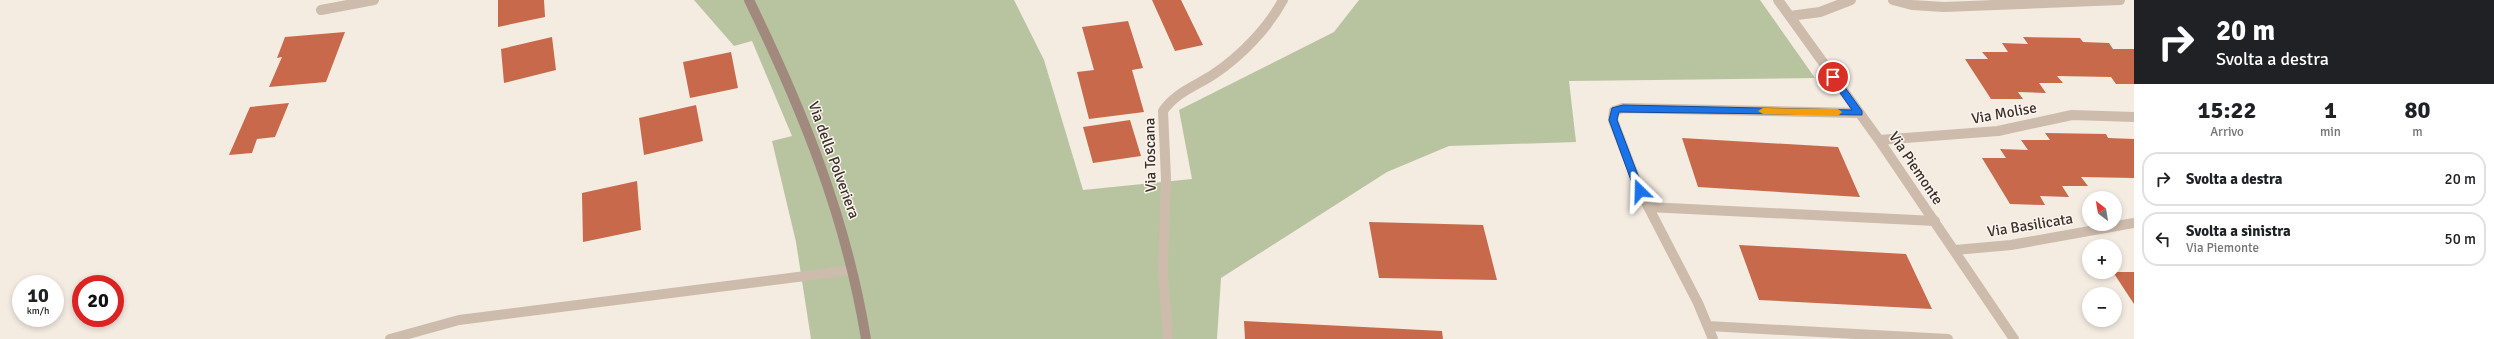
<!DOCTYPE html>
<html lang="it">
<meta charset="utf-8">
<style>
:root{--surface:#fff;--page:#f2f2f2;--text:#202124;--muted:#757577;--line:#e0e0e0}
body{margin:0;font-family:Signika,sans-serif;background:var(--page);color:var(--text);height:100vh;display:flex;flex-direction:column;font-size:15px;white-space:nowrap}
*{box-sizing:border-box;margin:0}
p{font-size:13px;color:var(--muted)}
.icon{flex:none;width:22px;height:22px;fill:none;stroke:currentColor;stroke-width:2;stroke-linecap:round;stroke-linejoin:round}
.map{position:relative;flex:1;overflow:hidden}
.side{display:flex;flex-direction:column;background:var(--surface);width:360px}
.side>*{flex:none}
.top-card{background:#202124;color:#fff;overflow:hidden}
.needle{width:26px;rotate:329deg}
.buttons{position:absolute;left:2082px;top:191px;display:grid;gap:8px}
.buttons a{display:grid;place-items:center;width:40px;height:40px;border-radius:50%;background:var(--surface);box-shadow:0 2px 6px #0003;font-size:20px}
.speed{position:absolute;left:12px;top:275px;display:flex;gap:8px;font-size:20px;font-weight:700;text-align:center}
.speed>*{display:grid;place-content:center;width:52px;height:52px;border-radius:50%;background:var(--surface);box-shadow:0 2px 6px #0003;line-height:1}
.speed small{font-size:10px;font-weight:400}
.speed .limit{border:6px solid #d22;background:#fff;color:#111}
.pin{position:absolute;display:grid;place-items:center;width:34px;height:34px;color:#fff;margin:-17px;border:2px solid #fff;border-radius:50%;box-shadow:0 1px 4px #0007}
.me{position:absolute;width:44px;margin:-22px;rotate:338deg;stroke-linejoin:round;filter:drop-shadow(0 0 3px #0008)}
.turn{display:flex;align-items:center;gap:14px;height:84px;padding:0 16px;font-size:18px}
.turn .icon{width:52px;height:52px;stroke-width:2.5}
.turn b{display:block;font-size:28px;line-height:34px}
.eta{display:flex;justify-content:space-evenly;align-items:center;height:68px;text-align:center}
.eta b{font-size:24px;font-weight:700;line-height:28px}
ul{padding:0;list-style:none}
li{display:flex;align-items:center;gap:12px;height:54px;margin:0 8px 6px;padding:0 8px;border:2px solid var(--line);border-radius:16px}
li div{flex:1}
li b{display:block;font-size:15px}
li em{font-style:normal}
main{display:flex;flex:1;min-height:0}
.map>svg:first-child{display:block}
</style>
<main>
<div class="map">
<svg width="2134" height="339" viewBox="0 0 2134 339">
<rect width="100%" height="100%" fill="#f4ebe1"/>
<path fill="#b8c4a0" d="M694,0H1014L1044,60L1083,190L1192,179L1179,110L1334,32L1359,0H1760L1815,78L1569,81L1576,142L1449,146L1387,172L1221,278L1217,339H811L796,242L772,141L792,136L752,41L734,46Z"/>
<path fill="#c8694b" d="M498,0H544L545,17L498,27Z
M1152,0H1181L1203,45L1175,51Z
M1128,21L1143,68L1132,70L1144,112L1089,119L1077,72L1094,70L1082,27Z
M345,32L326,82L269,87L282,57L277,58L285,37Z
M552,37L556,70L504,83L501,49Z
M2023,37L2080,38L2083,42L2109,43L2113,49H2134V84H2116L2111,77L2057,76L2063,83H2039L2046,93L2018,92L2023,99H1991L1965,59H1988L1982,52H2008L2002,43L2028,44Z
M731,52L738,88L690,98L683,62Z
M289,103L275,137L257,139L252,153L229,155L250,107Z
M696,105L703,141L644,155L639,118Z
M1130,120L1141,156L1093,163L1083,127Z
M2045,133L2106,134L2108,138L2134,139V178L2081,177L2088,186H2062L2069,197L2040,196L2045,205L2010,204L1982,158H2006L2000,149L2028,150L2021,140H2050Z
M1682,138L1838,147L1860,197L1698,187Z
M637,181L641,230L583,242L582,193Z
M1369,222L1483,225L1497,280L1379,278Z
M1739,245L1906,254L1932,309L1759,300Z
M2113,272H2134V304Z
M1244,321L1442,331L1443,339H1245Z"/>
<g fill="none" stroke-linecap="round" stroke-linejoin="round">
<path stroke="#cdbbac" stroke-width="10" d="M321,10L374,0
M1648,207L1935,221
M1708,326L1948,339
M390,339L459,320L853,270
M1713,339L1698,303L1640,191L1613,120L1614,111L1623,108L1859,113"/>
<path stroke="#cdbbac" stroke-width="10" d="M1778,0L1879,140L2014,339
M1893,0L1912,5L1944,7L2120,0
M1790,16L1820,12L1851,0
M1879,140L1998,131L2072,115L2134,117
M1955,250L2011,245L2134,223
M1168,339L1163,272L1166,179L1163,111C1176,92 1196,86 1214,74C1241,56 1268,28 1283,0"/>
<path stroke="#a18a7d" stroke-width="10" d="M749,0C803,111 846,217 866,339"/>
</g>
<path fill="#1a73e8" stroke="#114b97" d="M1833,74L1836,75L1862,111V115L1619,112L1617,120L1644,191L1643,194H1636L1609,120L1612,108L1623,105L1852,110L1829,77Z"/>
<path fill="#f59e0b" d="M1763,108L1838,109L1842,112L1838,116L1763,114L1758,111Z"/>
<g text-anchor="middle" dominant-baseline="central" stroke-width="3" stroke-linejoin="round" paint-order="stroke">
<g font-size="15" fill="#3b302b" stroke="#fbf5ee">
<text transform="translate(2004 113) rotate(-10)">Via Molise</text>
<text transform="translate(1150 155) rotate(-91)">Via Toscana</text>
<text transform="translate(834 160) rotate(70)">Via della Polveriera</text>
<text transform="translate(1916 168) rotate(56)">Via Piemonte</text>
<text transform="translate(2030 225) rotate(-9)">Via Basilicata</text>
</g>
</g>
</svg>
<div class="buttons">
<a><svg class="needle" viewBox="-14 -14 28 28"><path d="M0-13l5 13h-10z" fill="#e53935"/><path d="M0 13l5-13h-10z" fill="#757577"/></svg></a>
<a>+</a>
<a>−</a>
</div>
<div class="speed"><div>10<small>km/h</small></div><div class="limit">20</div></div>
<div class="pin" style="left:1833px;top:77px;background:#d93025"><svg class="icon" aria-label="arrive" viewBox="0 0 24 24"><path d="M6 21V4h12l-3 4 3 4H6"/></svg></div>
<svg class="me" style="left:1640px;top:191px" viewBox="-20 -20 40 40"><path d="M0-17L14 15 0 8-14 15z" fill="#1a73e8" stroke="#fff" stroke-width="4"/></svg>
</div>
<section class="side">
<div class="top-card">
<div class="turn"><svg class="icon" aria-label="right" viewBox="0 0 24 24"><path d="M7 20v-9h11M14 6l5 5-5 5"/></svg><div><b>20 m</b>Svolta a destra</div></div>
</div>
<div class="eta">
<div><b>15:22</b><p>Arrivo</p></div>
<div><b>1</b><p>min</p></div>
<div><b>80</b><p>m</p></div>
</div>
<ul>
<li><svg class="icon" aria-label="right" viewBox="0 0 24 24"><path d="M7 20v-9h11M14 6l5 5-5 5"/></svg><div><b>Svolta a destra</b></div><em>20 m</em></li>
<li><svg class="icon" aria-label="left" viewBox="0 0 24 24"><path d="M17 20v-9H6M10 6l-5 5 5 5"/></svg><div><b>Svolta a sinistra</b><p>Via Piemonte</p></div><em>50 m</em></li>
</ul>
</section>
</main>
